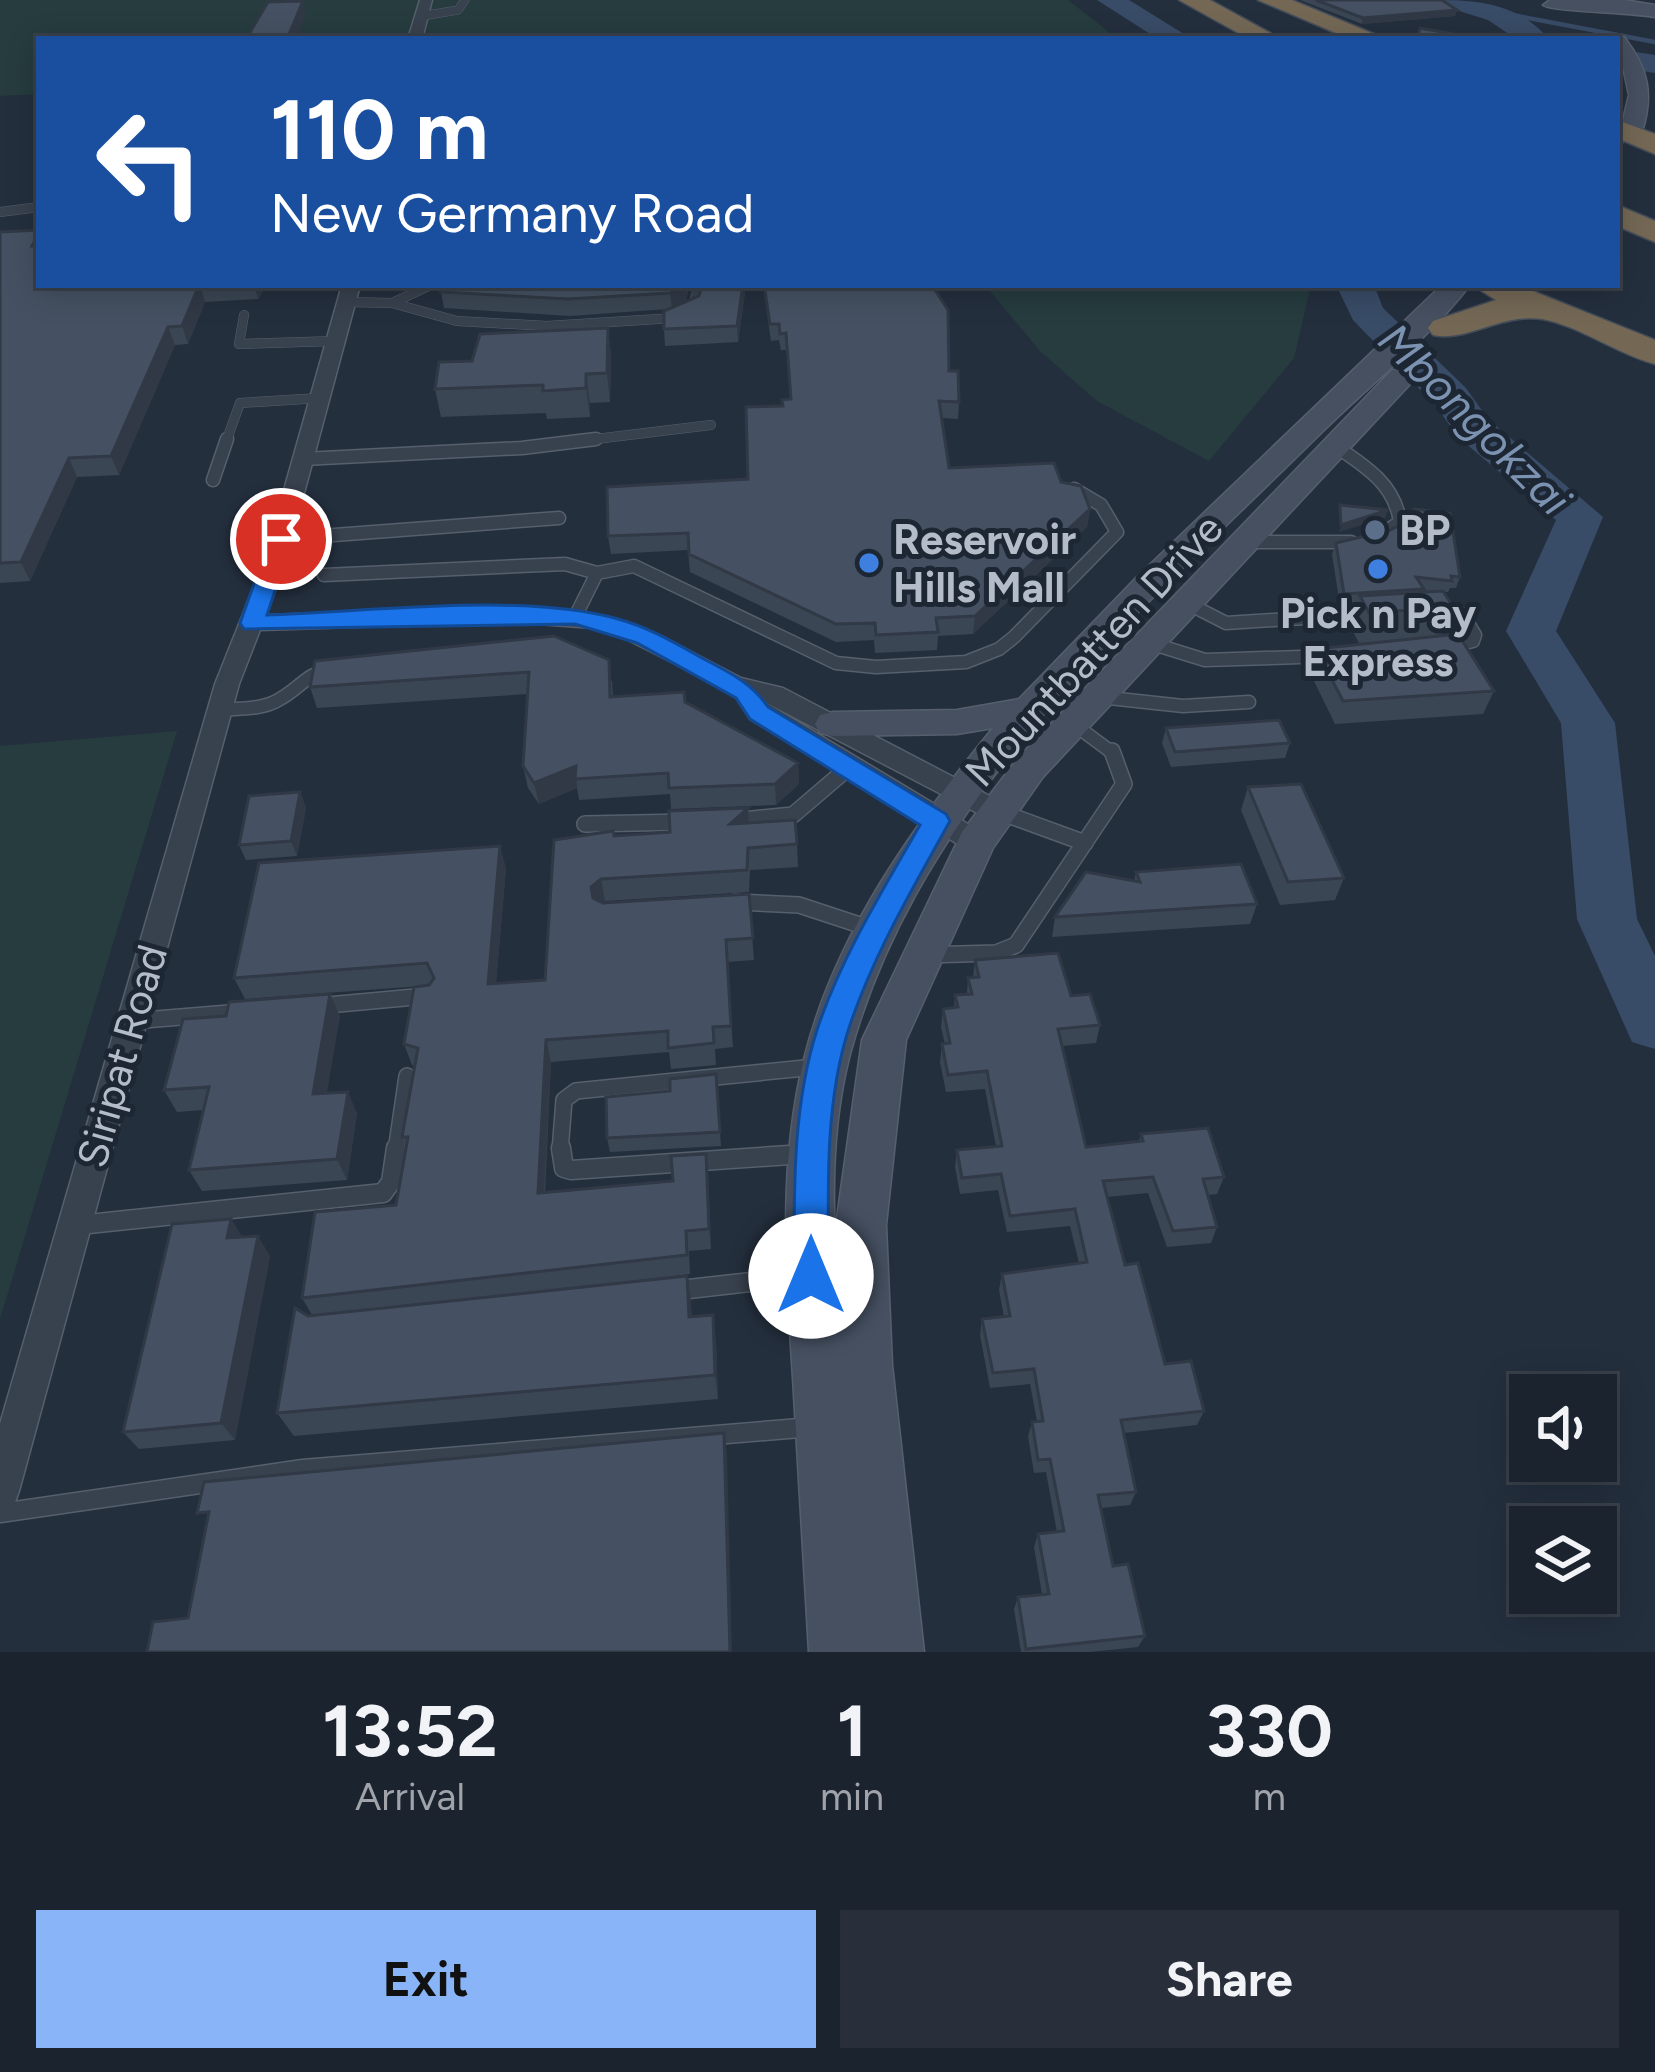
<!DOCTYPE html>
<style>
:root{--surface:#1b232e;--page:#282f3a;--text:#f1f3f6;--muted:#a0a4aa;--line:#39404a;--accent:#8ab4f8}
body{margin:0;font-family:Figtree,sans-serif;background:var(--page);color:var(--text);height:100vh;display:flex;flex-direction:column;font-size:45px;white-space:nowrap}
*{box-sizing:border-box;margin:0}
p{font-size:39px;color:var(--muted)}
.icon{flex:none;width:66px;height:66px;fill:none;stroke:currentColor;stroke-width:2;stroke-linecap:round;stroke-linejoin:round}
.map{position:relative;height:1652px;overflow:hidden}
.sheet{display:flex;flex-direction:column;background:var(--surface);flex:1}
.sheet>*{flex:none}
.banner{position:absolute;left:36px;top:36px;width:1584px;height:252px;border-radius:0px;box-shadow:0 6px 30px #0003,0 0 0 3px var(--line);background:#1a4fa0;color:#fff;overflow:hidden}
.fabs{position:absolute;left:1509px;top:1374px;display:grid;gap:24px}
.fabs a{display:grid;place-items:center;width:108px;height:108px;border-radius:0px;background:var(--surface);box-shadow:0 6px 30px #0003,0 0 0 3px var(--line);font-size:60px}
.pin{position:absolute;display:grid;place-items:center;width:102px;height:102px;color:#fff;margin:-51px;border:6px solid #fff;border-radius:50%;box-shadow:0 3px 12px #0007}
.me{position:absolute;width:132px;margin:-66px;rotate:0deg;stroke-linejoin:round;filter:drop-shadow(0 0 9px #0008)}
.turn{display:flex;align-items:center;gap:42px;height:252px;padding:0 36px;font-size:54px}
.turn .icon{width:156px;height:156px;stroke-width:2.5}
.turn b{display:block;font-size:84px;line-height:102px}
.eta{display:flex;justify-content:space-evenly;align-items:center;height:204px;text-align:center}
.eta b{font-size:72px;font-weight:700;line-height:84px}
.action{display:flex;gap:24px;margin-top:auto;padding:24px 36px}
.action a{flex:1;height:138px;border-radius:0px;background:var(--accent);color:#111;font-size:48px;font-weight:700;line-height:138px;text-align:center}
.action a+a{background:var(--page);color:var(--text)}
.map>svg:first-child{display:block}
</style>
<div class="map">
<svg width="1655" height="1652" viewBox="0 0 1655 1652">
<rect width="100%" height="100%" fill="#242f3e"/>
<path fill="#263c3f" d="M0,0H1068L1118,39H39V94L0,96Z
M985,285H1308L1310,289L1294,358L1209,461L1097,401L1041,352Z
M177,731L0,1319V746Z"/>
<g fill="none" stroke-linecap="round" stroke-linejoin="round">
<path stroke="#394c67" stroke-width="4.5" d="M1491,11L1655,42"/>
<path fill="#394c67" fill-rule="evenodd" d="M1097,0H1129L1192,39H1158Z
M1439,0C1481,0 1520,5 1549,39H1516L1488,20L1443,6Z
M1617,49L1655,55V73L1617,67Z
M1336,285H1374L1383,308L1466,388L1488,419L1603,517L1556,631L1615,723L1637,919L1655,956V1049L1632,1042L1577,919L1561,723L1506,631L1556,520L1458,437L1436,406L1353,320Z"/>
<defs>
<path id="lane-far4" d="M422,16L458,10L465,0"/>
<path id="lane-far3" d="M0,212L39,207
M347,302L392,303L457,321L547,326L674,318L692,309L699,285
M392,303L431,285
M244,315L239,344L336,341
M226,442L240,403L320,398
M571,442L711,425"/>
<path id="lane-far2" d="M1334,445C1364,465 1395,484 1400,522L1378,537
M303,459L522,448L596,439
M213,480L227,439
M281,539L559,518
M1247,542H1351
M324,575L565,564L597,573
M1189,604L1226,623L1369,614
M1433,610L1462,614L1475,635L1473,641L1448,647
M575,617L597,573L634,566L836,663L876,667L966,662L999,649L1014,637L1117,532L1101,505L1074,489
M1147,642L1205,660L1331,656
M1100,697L1183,706L1249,702
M220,710C240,708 263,710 280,699C301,687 306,674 331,669
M1071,722L1114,754"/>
<path id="lane-far1" d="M1000,812L1085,843
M733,821L793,815L848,768
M585,824L687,822
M736,902L799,905L872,929
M926,955L996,953L1016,945L1124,784L1112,751
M317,1006L426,996
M132,1021L241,1012
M396,1151L407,1076
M560,1151L564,1100L576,1091L815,1067"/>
<path id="lane" d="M561,1148L564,1168L571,1170L804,1154
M79,1225L383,1193L391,1182L396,1148
M671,1291L804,1276
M0,1513L303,1469L812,1427"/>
<path id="street" d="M420,0H432L422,39H408Z
M342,285H360L285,564L266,615L531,607L614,619L663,637L741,678L783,688L1005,804L1009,811L996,821L987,818L763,701L986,835L990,842L986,849H966L750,719L733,693L626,639L594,628L510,622L260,630L239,684L19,1491L14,1505L0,1510V1424L215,684L263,564Z"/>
<path id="secondary" d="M1550,0H1624L1655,5V17C1631,12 1554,12 1543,5Z
M1610,37H1624C1648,68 1654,94 1642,132L1617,145L1629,95L1617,39Z
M1442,285H1470C1428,339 1370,385 1322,432C1139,613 920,797 850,1054C830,1130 832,1212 838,1289L836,1225L862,1040L962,832L1017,759L1392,370H1412L1416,376L1412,382L1043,777L993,848L906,1040L886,1225L892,1365L924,1652H809C804,1561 798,1469 793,1378C786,1270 778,1165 804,1059C835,934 913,826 993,728L957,734L833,736L820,733L815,724L820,715L833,712L957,710L1019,699L1136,578Z"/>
<path id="highway" d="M1179,0H1210L1281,39H1249Z
M1258,0H1292L1386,39H1350Z
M1617,120L1655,134V154L1617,138Z
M1617,205L1655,221V242L1617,226Z
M1472,285H1518L1655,340V364C1617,354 1580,326 1542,319C1502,313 1464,343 1433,335L1428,328L1433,321L1496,300Z"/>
</defs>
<use href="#lane-far4" stroke="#565f6c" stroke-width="9"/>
<use href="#lane-far3" stroke="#565f6c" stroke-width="10"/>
<use href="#lane-far2" stroke="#565f6c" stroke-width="15"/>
<use href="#lane-far1" stroke="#565f6c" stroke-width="18"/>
<use href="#lane" stroke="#565f6c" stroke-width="21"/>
<use href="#street" stroke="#565f6c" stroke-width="3"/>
<use href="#secondary" stroke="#565f6c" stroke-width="3"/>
<use href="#highway" stroke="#434c59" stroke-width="3"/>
<use href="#lane-far4" stroke="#38414e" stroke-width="8"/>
<use href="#lane-far3" stroke="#38414e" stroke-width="9"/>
<use href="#lane-far2" stroke="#38414e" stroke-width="12"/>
<use href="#lane-far1" stroke="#38414e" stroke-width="15"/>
<use href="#lane" stroke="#38414e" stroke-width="18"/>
<use href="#street" fill="#38414e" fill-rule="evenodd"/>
<use href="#secondary" fill="#465061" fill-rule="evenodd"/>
<use href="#highway" fill="#746855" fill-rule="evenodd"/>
</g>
<path fill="#3b4654" d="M1300,0H1442L1457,10L1455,16L1362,24Z
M0,232L39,285H267L258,299L205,302L188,344L175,345L119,475L77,477L30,581L0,583Z
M690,285L685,302L699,296L702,285H746L738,342L665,346L664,329L668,309L570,316L444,308L441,292Z
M763,285H938L933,287L949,371L959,402L958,419L942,418L949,468L1061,482L1090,509L1087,527L973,634L938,636L937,650L875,653L874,640L836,642L690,572L688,550L611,554L608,536L748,479L782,406L790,399L787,350H781L779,340L771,341Z
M608,328L611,356L610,402L590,403V417L547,419L546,413L441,417L435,389L472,361Z
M1336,543L1460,577L1456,588H1450L1448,592H1443L1453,607L1441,636L1494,691L1483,714L1335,724L1309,671L1316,649L1413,639L1359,643L1350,626L1358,604L1340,606L1332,554Z
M554,636L612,681L613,696L685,702L798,763L799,784L776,805L671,809L670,794L579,800L577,788L539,804L528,788L523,766L528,694L317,708L310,687Z
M1166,728L1290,743L1285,758L1171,767L1162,743Z
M1248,787L1344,878L1335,900L1280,905L1241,810Z
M300,792L306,808L297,856L246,860L239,845Z
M748,808L749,823L797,844L798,867L750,870L749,892L605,901L603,903L749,894L754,960L727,962L733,1047L715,1049L716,1065L671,1069L669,1052L551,1062L545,1192L673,1181L708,1174L711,1249L689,1251L690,1274L556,1290L687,1276L692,1317L716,1340L718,1399L294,1436L277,1413L308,1316L312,1315L302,1298L396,1205L406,1148L402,1137L415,1066L412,1065L404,1044L422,986L245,999L234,978L506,868L496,983L545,980L614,836L670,832Z
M1136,872L1257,904L1250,924L1052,937L1055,917L1134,881Z
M975,960L1071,996L1100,1025L1096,1043L1062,1046L1086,1147L1139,1141L1141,1134L1224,1177L1217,1194L1208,1195L1217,1227L1211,1243L1167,1247L1148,1193L1107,1197L1125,1265L1165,1364L1204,1411L1197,1425L1124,1433L1136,1492L1130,1505L1101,1508L1113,1566L1145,1636L1138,1647L1090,1652H1021L1014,1609L1018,1597L1042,1594L1034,1547L1038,1534L1057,1532L1046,1472L1034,1473L1028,1436L1032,1422L1037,1421L1030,1384L990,1388L980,1335L982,1319L1004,1317L999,1290L1002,1274L1079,1263L1070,1226L1007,1232L998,1190L960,1194L955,1167L957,1150L996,1146L985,1089L946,1092L940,1062L942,1044H945L941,1027L943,1009L954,1008L955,995L967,994L968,978H973Z
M340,1016L326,1093L357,1113L347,1180L202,1191L189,1170L203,1110L177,1112L164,1090Z
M716,1074L721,1146L610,1152L607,1138L670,1091Z
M231,1219L242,1237L270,1256L235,1440L139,1449L123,1432Z"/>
<path fill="#303945" d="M303,1L306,15L297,39H287Z
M1457,10L1455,16L1362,24L1363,18Z
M200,285L205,302L188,344L182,326Z
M254,285H267L258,299Z
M684,285H690L684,303L672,309L670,293Z
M743,285H746L738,342L737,326Z
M168,327L175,345L119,475L111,456Z
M608,328L611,356L610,402L607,373Z
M586,374L590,403V417L586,388Z
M69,458L77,477L30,581L21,562Z
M1090,509L1087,527L973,634L975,616Z
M1388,510L1385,518L1339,532L1341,525Z
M798,763L799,784L776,805L775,784Z
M576,766L577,788L539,804L534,783Z
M300,792L306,808L297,856L291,841Z
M748,808L749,830L730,824Z
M500,846L506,868L494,1006L488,984Z
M601,879L605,901L595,909L591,887Z
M330,994L340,1016L323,1116L313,1094Z
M546,1040L551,1062L543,1213L538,1193Z
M348,1092L357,1113L347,1180L337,1159Z
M706,1154L708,1174L711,1249L709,1229Z
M231,1219L243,1239L227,1238Z
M258,1236L270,1256L235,1440L221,1423Z
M687,1276L691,1301L693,1342L689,1317Z
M713,1315L716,1340L718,1399L715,1375Z
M724,1433L727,1453L732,1652H730Z"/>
<path fill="#455162" stroke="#303945" stroke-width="3" d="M1316,0H1442L1457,10L1363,18Z
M303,1L287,39H246L268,2Z
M1420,28L1482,39H1417Z
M39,230V234L32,246H39V285H199L182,326L168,327L111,456L69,458L21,562L0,563V232Z
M446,285H684L670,293L568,299L441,292Z
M702,285H743L737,326L664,329V311L699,296Z
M764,285H932L948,310L949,371H958L959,402L939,401L949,468L1054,463L1061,482L1081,486L1090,509L975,616L936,618L938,632L876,635L875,623L836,624L689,554L688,533L608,536L607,487L748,479L746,407L783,406L782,400L791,399L786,333L780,334L779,324H770Z
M608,328L607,373L586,374V388L543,391V385L435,389L439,362L472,361L480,334Z
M1340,505L1388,510L1341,525Z
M1414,509L1450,513L1460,577L1451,576L1452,581L1416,577L1424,589L1344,594L1336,543L1390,530L1410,520Z
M1443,591L1453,607L1369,613L1360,596Z
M1458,634L1494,691L1343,701L1316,649Z
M554,636L609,660L610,697L684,692L685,702L798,763L775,784L669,788L668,773L575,779L576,766L534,783L523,766L529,672L310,687L315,661Z
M1279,720L1290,743L1175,752L1166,728Z
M1301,784L1344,878L1288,882L1248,787Z
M300,792L291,841L239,845L249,796Z
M748,808L730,824L795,820L797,844L748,848L747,870L601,879L591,887L593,898L603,903L749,894L753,938L726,940L731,1026L713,1027L714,1043L668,1048V1031L546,1040L538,1193L673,1181L671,1156L706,1154L709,1229L686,1231L687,1255L302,1298L315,1212L396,1205L408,1137H402L418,1048L404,1044L414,987L429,985L434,978L427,963L234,978L259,863L500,846L488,984L545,980L554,840L613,831L614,836L670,832L669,811Z
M1241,864L1257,904L1055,917L1086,872L1140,882L1136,872Z
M1058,953L1071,996L1090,994L1100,1025L1058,1029L1086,1147L1143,1141L1141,1134L1208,1128L1224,1177L1203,1179L1217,1227L1173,1231L1153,1177L1103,1181L1125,1265L1138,1263L1165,1364L1191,1361L1204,1411L1121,1420L1136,1492L1098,1495L1113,1566L1128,1564L1145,1636L1026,1649L1018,1597L1049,1594L1038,1534L1064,1531L1050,1459L1038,1460L1032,1422L1043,1421L1034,1369L993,1373L982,1319L1010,1316L1002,1274L1087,1262L1075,1209L1010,1216L1001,1174L962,1178L957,1150L1002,1146L987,1071L948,1075L942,1044L950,1043L943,1009L958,1007L955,995L972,994L968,978L979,977L975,960Z
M330,994L313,1094L348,1092L337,1159L189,1170L209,1087L164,1090L183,1019L226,1016L229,1002Z
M716,1074L720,1132L607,1138L606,1097L670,1091V1079Z
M231,1219L227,1238L258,1236L221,1423L123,1432L172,1224Z
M687,1276L689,1317L713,1315L715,1375L277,1413L295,1308L308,1316Z
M724,1433L730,1652H147L153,1622L188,1618L209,1512L197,1513L204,1482Z"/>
<path fill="#1a73e8" stroke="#114b97" stroke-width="3" d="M281,532L292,539L267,615C370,612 521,592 618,619C648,627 675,643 702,658C728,672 751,682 768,707L946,814L950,821C913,888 873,955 849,1028C824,1104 828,1197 829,1276L824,1287L811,1292L799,1287L794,1276C794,1195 792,1107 817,1030C841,957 883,890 920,825L750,719L736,698L637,643L575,624L244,629L240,623L270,539Z"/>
<circle fill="#5c6f8a" stroke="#1d2633" stroke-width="4.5" cx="1375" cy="530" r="12"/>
<g fill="#3f7fe0" stroke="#1d2633" stroke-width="4.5">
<circle cx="869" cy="563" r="12"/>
<circle cx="1378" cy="569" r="12"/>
</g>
<g text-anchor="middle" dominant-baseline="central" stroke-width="10" stroke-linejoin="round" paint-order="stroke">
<g font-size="42" font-weight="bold" fill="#b4bcc9" stroke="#1d2633" text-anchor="start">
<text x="1399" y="530">BP</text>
<text x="893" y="539">Reservoir<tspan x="893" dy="48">Hills Mall</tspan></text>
<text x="1378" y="613" text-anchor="middle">Pick n Pay<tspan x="1378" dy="48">Express</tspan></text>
</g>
<g font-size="42" fill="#b4bcc9" stroke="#1d2633">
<text transform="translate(1094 650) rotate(-47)">Mountbatten Drive</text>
<text transform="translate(122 1056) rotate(-74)">Siripat Road</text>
</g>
<g font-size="45" font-style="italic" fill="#7c92b1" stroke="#1d2633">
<text transform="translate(1475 419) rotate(45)">Mbongokzai</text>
</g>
</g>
</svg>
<div class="fabs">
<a><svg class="icon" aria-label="sound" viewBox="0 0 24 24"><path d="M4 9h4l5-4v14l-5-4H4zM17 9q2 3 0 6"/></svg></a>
<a><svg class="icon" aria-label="layers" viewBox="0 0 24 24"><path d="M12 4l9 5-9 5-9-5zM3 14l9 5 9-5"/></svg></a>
</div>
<div class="pin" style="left:281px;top:539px;background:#d93025"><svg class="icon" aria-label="arrive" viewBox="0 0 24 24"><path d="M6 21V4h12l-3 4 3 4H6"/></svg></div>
<svg class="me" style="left:811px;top:1276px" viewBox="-20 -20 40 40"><circle r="19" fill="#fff"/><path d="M0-13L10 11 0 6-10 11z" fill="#1a73e8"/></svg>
<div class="banner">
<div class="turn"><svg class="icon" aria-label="left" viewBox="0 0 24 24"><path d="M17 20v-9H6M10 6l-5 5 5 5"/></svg><div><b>110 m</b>New Germany Road</div></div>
</div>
</div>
<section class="sheet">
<div class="eta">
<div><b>13:52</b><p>Arrival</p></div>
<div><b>1</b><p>min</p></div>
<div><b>330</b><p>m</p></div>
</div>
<div class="action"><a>Exit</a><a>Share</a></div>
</section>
